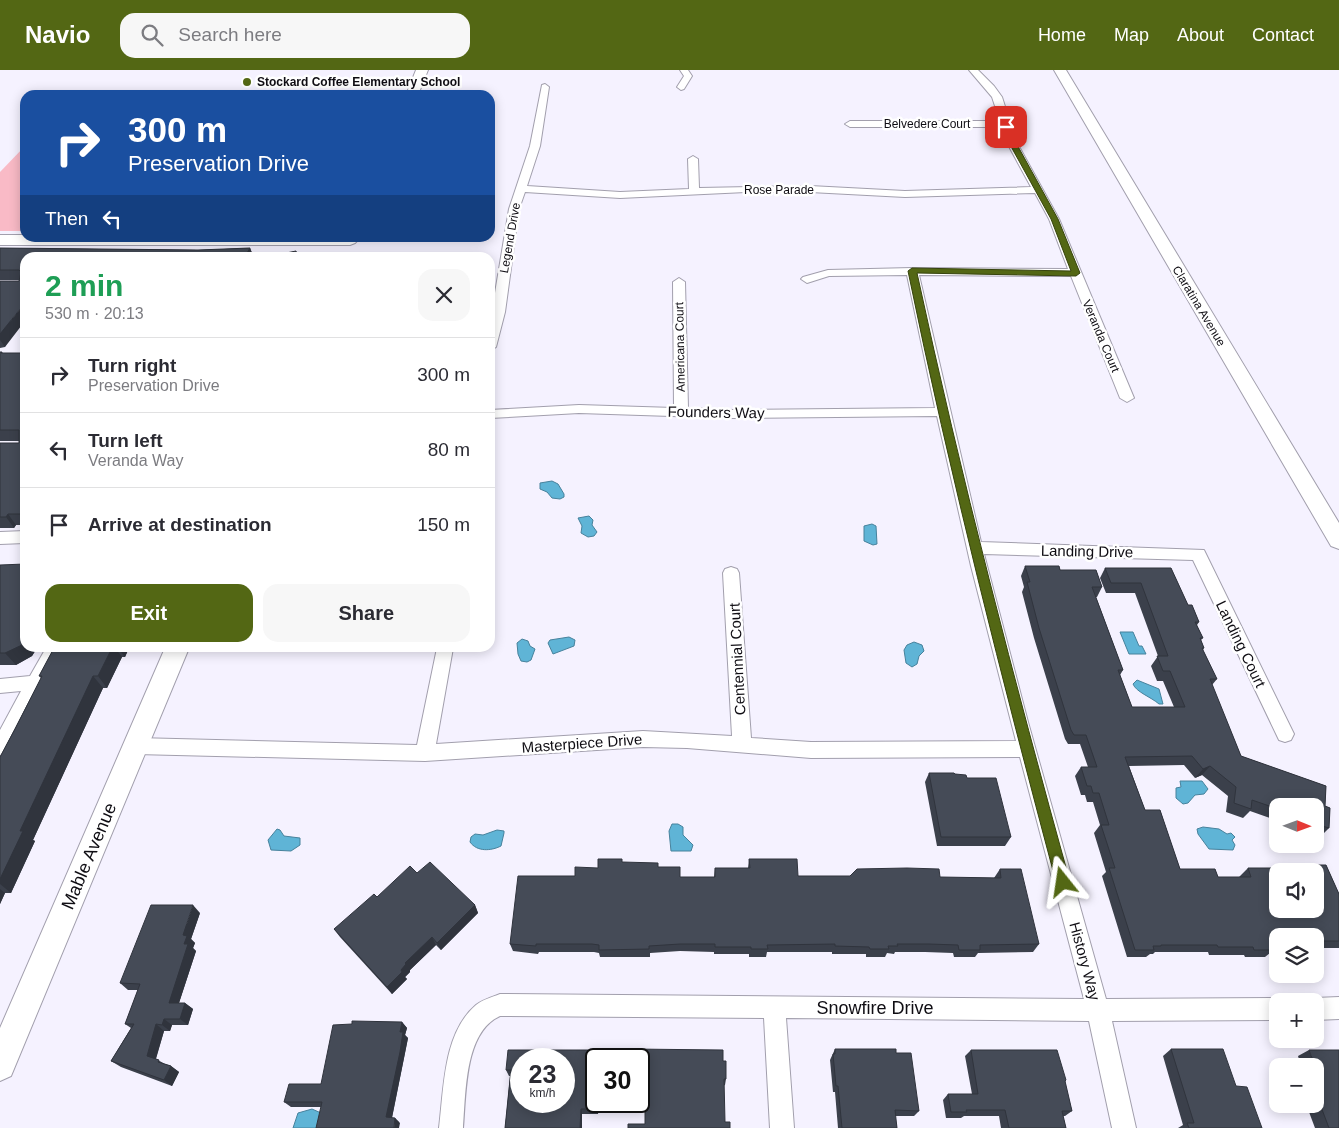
<!DOCTYPE html>
<meta charset="utf-8">
<style>
:root{--surface:#fff;--page:#f7f7f7;--text:#2b2b33;--muted:#7c7c81;--line:#e1e1e2;--accent:#536714}
body{margin:0;font-family:Arial,sans-serif;background:var(--page);color:var(--text);height:100vh;display:flex;flex-direction:column;font-size:19px;white-space:nowrap}
*{box-sizing:border-box;margin:0}
p{font-size:16px;color:var(--muted)}
.icon{flex:none;width:28px;height:28px;fill:none;stroke:currentColor;stroke-width:2;stroke-linecap:round;stroke-linejoin:round}
.map{position:relative;flex:1;overflow:hidden}
.side{position:absolute;left:20px;top:182px;width:475px;height:400px;display:flex;flex-direction:column;background:var(--surface);border-radius:15px;box-shadow:0 2px 12px #0003}
.side>*{flex:none}
.banner{position:absolute;left:20px;top:20px;width:475px;height:152px;border-radius:15px;box-shadow:0 2px 12px #0003;background:#1a4fa0;color:#fff;overflow:hidden}
.needle{width:32px;rotate:91deg}
.tools{position:absolute;left:1269px;top:728px;display:grid;gap:10px}
.tools a{display:grid;place-items:center;width:55px;height:55px;border-radius:10px;background:var(--surface);box-shadow:0 2px 12px #0003;font-size:25px}
.speed{position:absolute;left:510px;top:978px;display:flex;gap:10px;font-size:25px;font-weight:700;text-align:center}
.speed>*{display:grid;place-content:center;width:65px;height:65px;border-radius:50%;background:var(--surface);box-shadow:0 2px 12px #0003;line-height:1}
.speed small{font-size:12px;font-weight:400}
.speed .limit{border:2px solid #111;border-radius:8px;background:#fff;color:#111}
.pin{position:absolute;display:grid;place-items:center;width:42px;height:42px;color:#fff;margin:-21px;border-radius:10px;box-shadow:0 2px 8px #0006}
.me{position:absolute;width:55px;margin:-28px;rotate:345deg;stroke-linejoin:round;filter:drop-shadow(0 0 4px #0008)}
.turn{display:flex;align-items:center;gap:18px;height:105px;padding:0 25px;font-size:22px}
.turn .icon{width:65px;height:65px;stroke-width:2.5}
.turn b{display:block;font-size:35px;line-height:42px}
.then{display:flex;align-items:center;height:48px;padding:0 25px;background:#0003;gap:10px;font-size:19px}
.round{display:grid;place-items:center;flex:none;width:52px;height:52px;border-radius:15px;background:var(--page)}
.summary{display:flex;align-items:center;justify-content:space-between;height:85px;padding:0 25px}
h1{font-size:30px;font-weight:800;line-height:38px;color:#1e9e55}
.button{display:flex;gap:10px;margin-top:auto;padding:10px 25px}
.button a{flex:1;height:58px;border-radius:15px;background:var(--accent);color:#fff;font-size:20px;font-weight:800;line-height:58px;text-align:center}
.button a+a{background:var(--page);color:var(--text)}
ul{padding:0;list-style:none}
li{display:flex;align-items:center;gap:15px;height:75px;padding:0 25px;border-top:1px solid var(--line)}
li div{flex:1}
li b{display:block;font-size:19px}
li em{font-style:normal}
header{display:flex;align-items:center;gap:30px;box-sizing:border-box;height:70px;padding:0 25px;background:var(--accent);color:#fff}
header strong{font-size:24px}
nav{display:flex;gap:28px;margin-inline-start:auto;font-size:18px}
.search{width:350px;height:45px;background:var(--page);display:flex;align-items:center;gap:12px;box-sizing:border-box;padding:0 18px;border-radius:15px;color:var(--muted);font-size:19px}
.map>svg:first-child{display:block}
</style>
<header>
<strong>Navio</strong>
<div class="search"><svg class="icon" aria-label="search" viewBox="0 0 24 24"><circle cx="10" cy="10" r="6"/><path d="M15 15l6 6"/></svg>Search here</div>
<nav><a>Home</a><a>Map</a><a>About</a><a>Contact</a></nav>
</header>
<div class="map">
<svg width="1339" height="1058" viewBox="0 0 1339 1058">
<rect width="100%" height="100%" fill="#f5f2ff"/>
<path fill="#f9bac6" d="M25,76V161H0V102Z"/>
<path fill="#5fb4d6" stroke="#47829c" d="M552,411L558,414L564,424V427L560,429L552,428L547,422L540,419V413Z
M589,446L593,450L592,455L597,462L594,466L588,467L581,463L582,456L578,448Z
M872,454L876,456L877,474L873,475L864,471V456Z
M1120,562H1133L1139,576H1142L1146,584H1129Z
M569,567L575,570L574,576L553,584L548,573L550,570Z
M522,569L528,571L530,576L535,579L531,590L527,592L521,591L518,584L517,573Z
M914,572L922,575L924,581L919,586L917,594L912,597L906,593L904,580L907,575Z
M1137,610L1159,619L1163,634H1159C1151,627 1136,622 1133,614Z
M1180,711H1202L1208,719L1204,724L1195,725L1188,733L1183,734L1176,728V718L1181,717Z
M672,754H678L683,757V765L693,775L691,781H671L669,761Z
M1203,757L1219,759L1227,764L1231,763L1235,767L1232,770L1235,775L1233,780L1209,779L1198,764L1197,759Z
M277,759L280,760L284,766L300,768V775L291,781L271,780L268,770Z
M497,760L504,761V763L501,776C491,781 477,782 470,772L471,767L475,764L483,765Z
M312,1039L321,1043L317,1058H293L298,1043Z"/>
<g fill="none" stroke-linecap="round" stroke-linejoin="round">
<defs>
<path id="street" d="M680,0H688L692,6L684,19L681,20L677,17L684,6Z
M969,0H978L994,16L1002,27L1016,71L1059,149L1134,328L1127,332L1120,328L1071,206L919,205L981,472L1204,480L1294,664L1291,670L1285,672L1279,670L1193,490L984,484L1028,652L1106,929L1278,928L1286,931H1278V950L1112,951L1136,1058H1112L1089,951L786,948L794,1058H770L764,948L500,946C464,962 466,1024 463,1058H439C444,1019 443,963 476,935C482,930 492,927 500,924L1084,929L1020,687L811,688L687,678L643,677L425,691L136,684L130,682L127,676L130,670L136,668L417,675L437,578H453L436,674L643,661L732,666L723,503L725,499L731,497L737,499L739,503L751,668L811,672L1016,671L971,496L937,346L733,348L579,343L490,348V340L579,335L674,338L673,212L679,208L685,212L688,338L733,340L935,338L907,205L829,206L807,213L801,209L803,207L828,200L912,198L1068,199L1049,149L1035,123L905,127L810,122H746L620,128L525,122L519,139L505,242L496,277L490,281V253L509,139L530,76L542,15L545,14L549,17L540,76L527,116L620,122L689,119L688,89L693,86L698,89L699,118L810,116L905,121L1031,117L1006,71L1002,57H850L845,54L850,51H1000L992,27Z
M25,461V473L0,474V462Z
M46,578H62L6,683L0,685V660L21,621L0,623V609L30,606Z
M1339,927V949L1315,950V931H1307L1315,928Z"/>
<path id="secondary" d="M416,0H428L418,25H406Z
M1054,0H1066L1339,453V479L1331,476Z
M0,165H25V168H356L358,170L355,173L350,175H0Z
M165,578H189L11,1006L0,1011V958Z"/>
</defs>
<use href="#street" stroke="#a29fad" stroke-width="2"/>
<use href="#secondary" stroke="#a29fad" stroke-width="2"/>
<use href="#street" fill="#fff" fill-rule="evenodd"/>
<use href="#secondary" fill="#fff" fill-rule="evenodd"/>
</g>
<path fill="#3b404b" d="M0,178L198,180L250,178L254,188H25L5,277L0,278V211H19V210H0Z
M0,282H2L3,283H25V455H16L14,458H0V373H19V371H0Z
M0,495L25,578H37L32,586L16,595H0Z
M1025,496H1059L1060,500H1096L1102,517L1097,527H1096L1123,600L1120,605L1132,637H1174L1163,611H1157L1151,596L1158,586L1135,523H1106L1100,508L1105,498H1171L1188,535H1192L1199,552L1197,555L1203,568L1201,570L1204,578L1203,580L1217,609L1212,615L1241,686L1326,716L1325,736L1330,738L1329,758L1320,767L1315,765V736H1278V751L1250,741L1243,748L1226,742L1228,726L1202,705L1195,708L1184,695L1129,696L1145,740H1160L1180,799H1215L1218,807H1239L1248,798H1271L1273,803H1278V839H1315V801H1295L1303,795H1326L1339,824V878H1315V866H1278V883H1270L1265,887H1245L1244,885H1209L1208,882H1155L1153,884H1150L1146,887H1127L1102,806L1106,802L1094,763L1100,755L1093,732H1087L1085,725H1081L1075,706L1081,697H1088L1080,674H1068L1065,669L1034,568L1022,522L1024,517L1021,506Z
M54,578H129L125,587H122L107,618H103L33,770L35,771L11,823H5L0,834V687L41,608L39,606Z
M929,703L955,704L967,708L1011,767L1005,776H937L925,712Z
M749,789L798,806L994,808L1000,799L1039,874L1033,882L978,883L975,887H954L953,883L925,882H895L894,884L887,883L885,887H866V884H832V882H767L766,887H749V884H714V882L680,881L650,883V887H600L599,883L594,882H539L538,884L513,881L510,874L575,806L598,798L622,792L659,797L680,807H714L715,798H748Z
M417,803L475,835L478,843L441,880L436,875L410,900V902L405,907L407,909L392,924L340,867L334,859L377,827Z
M200,843L191,869L195,873L193,878L196,881L179,933H185L193,939L188,955H172L170,961H164L156,989L165,994L171,996L179,1002L172,1016L121,997L111,991L131,958L125,954L138,920H128L120,913Z
M402,952L407,958L405,965L408,968L392,1048H395L400,1053L320,1037H291L284,1032L321,1014L352,954Z
M835,979L896,983L919,1041L914,1046H895L897,1058H838L835,1022H833L830,990Z
M1171,979L1236,1016L1262,1058H1178L1183,1055L1163,986Z
M589,980L591,986L589,1011L596,1031H599L598,1044H582V1058H505L510,1006H509L506,1000Z
M971,980L1066,1010L1065,1012L1072,1041L1065,1046H1063L1066,1058H1001L999,1046H964L961,1048H946L943,1030L948,1024H972L965,986Z
M1309,980L1339,1058H1315L1306,1034H1315V996H1301L1298,986Z
M639,989L723,991L726,1009L725,1015L645,1054V1027H639Z"/>
<path fill="#30343d" d="M250,178L254,188H244Z
M25,233V251L5,277L0,270V264Z
M8,444L16,455L14,458L6,447Z
M25,570V578H37L32,586L16,595L5,583Z
M112,578H115L122,587L107,618L98,606Z
M118,578H129L125,587Z
M93,606L103,618L33,770L35,771L11,823L0,814V809L20,761Z
M1210,696L1202,705L1195,708L1203,699Z
M0,819L5,823L0,834Z
M193,835L200,843L191,869L195,873L193,878L196,881L177,939L169,933L184,874L183,865Z
M475,835L478,843L441,880L437,873Z
M432,867L436,875L410,900V902L405,907L407,909L392,924L387,917L401,900L405,893Z
M185,933L193,939L188,955L180,949Z
M164,949L172,955L170,961L162,955Z
M402,952L407,958L405,965L408,968L404,988L391,1052L386,1047Z
M156,954L164,961L155,991L147,986Z
M589,980L591,986L589,1017L588,1011Z
M171,996L179,1002L172,1016L164,1010Z
M597,1031H599L598,1044L597,1039Z
M581,1039L582,1044V1058H580Z
M395,1048L400,1053L399,1058H394Z"/>
<path fill="#454b57" stroke="#30343d" fill-rule="evenodd" d="M0,178L198,180L250,178L244,188H25V233L0,264V211H19L21,202L19,200H0Z
M296,181L298,188H262Z
M0,282H2L1,283H25V444H8L6,447H0V373H19V360H0Z
M25,494V570L22,575L5,583H0V495Z
M1025,496H1059L1060,500H1096L1102,517H1092L1123,600H1118L1132,637H1185L1170,601H1163L1157,586H1168L1141,513H1111L1105,498H1171L1188,535H1192L1199,552H1195L1203,568H1200L1204,578H1202L1217,609H1210L1241,686L1326,716L1325,736L1330,738L1329,758L1315,754V736H1278V739L1252,730L1251,739L1234,733L1236,717L1210,696L1203,699L1192,686L1125,687L1145,740H1160L1180,799H1215L1218,807H1251L1248,798H1271L1273,803H1278V839H1315V801H1306L1303,795H1326L1339,824V871H1315V866H1278V876H1273L1275,880H1254L1253,877H1218L1217,875H1161V876H1153L1154,880H1135L1109,798H1115L1101,755H1109L1099,723H1093L1091,716H1087L1081,697H1097L1086,665H1074L1071,660L1039,558L1027,512H1030Z
M54,578H112L98,606H93L20,761H23L0,809V687L15,659L42,606H39Z
M929,703H954L955,704L966,705L967,708H996L1011,767H941Z
M598,789H622V792L658,793V797H680V807H715V798H750L749,789H797L798,806H850L857,799L907,798L939,799L940,807L1001,808L1000,799H1021L1039,874L980,875V880H959L958,875L929,874H897L898,876H888L889,879H870L869,877L835,876V874L767,875L768,879H751V877H715V874H680L649,876V879L599,880V875L592,874H536V876L510,874L518,806H575V797L598,798Z
M430,792L475,835L437,873L432,867L405,893L406,894L401,900L402,902L387,917L334,859L374,824L377,827L410,796L417,803Z
M151,835H193L183,865L187,866L184,874H188L169,933H185L180,949H164L162,955L156,954L147,986L159,990L158,992L171,996L164,1010L111,991L134,954H125L140,914L120,913Z
M352,951L402,952L400,962H403L400,982L386,1047L395,1048L394,1058H316L322,1032H284L289,1014H321L333,955L352,954Z
M631,979L723,980V991H726V1009H724L725,1052H730V1058H628V1054H645V1021H639V989H630Z
M835,979H896V983H911L919,1041L895,1040L897,1058H842L838,1016H836L833,984H835Z
M1171,979H1223L1236,1016L1247,1017L1262,1058H1189L1187,1053H1194Z
M508,980H589L588,1011H596L597,1039H581L580,1058H505L511,1000H506ZM521,989H564V1031H521Z
M971,980H1057L1066,1010L1065,1011L1072,1041H1062L1066,1058H1009L1005,1040H966L967,1042H951L948,1024H978Z
M1309,980H1339V1058H1329L1315,1021V1012H1321Z"/>
<path fill="#536714" stroke="#36430d" d="M1006,55L1009,57L1015,71L1058,149L1080,203L1076,206L917,203C961,408 1014,610 1070,812L1068,816L1063,818L1058,816L1056,812C1002,609 950,406 908,201L912,198L1071,201L1051,149L1008,71L1003,57Z"/>
<circle fill="#536714" stroke="#fff" stroke-width="2" cx="247" cy="12" r="5"/>
<g text-anchor="middle" dominant-baseline="central" stroke-width="5" stroke-linejoin="round" paint-order="stroke">
<g font-size="12" font-weight="bold" fill="#0f0d13" stroke="#fff" text-anchor="start">
<text x="257" y="12">Stockard Coffee Elementary School</text>
</g>
<g font-size="12" fill="#0f0d13" stroke="#fff">
<text x="927" y="54">Belvedere Court</text>
<text x="779" y="120">Rose Parade</text>
<text transform="translate(510 168) rotate(-80)">Legend Drive</text>
<text transform="translate(1199 236) rotate(59)">Claratina Avenue</text>
<text transform="translate(1101 266) rotate(67)">Veranda Court</text>
<text transform="translate(680 277) rotate(-91)">Americana Court</text>
</g>
<g font-size="15" fill="#0f0d13" stroke="#fff">
<text transform="translate(716 342) rotate(1)">Founders Way</text>
<text transform="translate(1087 481) rotate(1)">Landing Drive</text>
<text transform="translate(1241 574) rotate(64)">Landing Court</text>
<text transform="translate(737 589) rotate(-93)">Centennial Court</text>
<text transform="translate(582 673) rotate(-4)">Masterpiece Drive</text>
<text transform="translate(1085 891) rotate(75)">History Way</text>
</g>
<g font-size="18" fill="#0f0d13" stroke="#fff">
<text transform="translate(89 786) rotate(-67)">Mable Avenue</text>
<text x="875" y="938">Snowfire Drive</text>
</g>
</g>
</svg>
<div class="tools">
<a><svg class="needle" viewBox="-14 -14 28 28"><path d="M0-13l5 13h-10z" fill="#e53935"/><path d="M0 13l5-13h-10z" fill="#7c7c81"/></svg></a>
<a><svg class="icon" aria-label="sound" viewBox="0 0 24 24"><path d="M4 9h4l5-4v14l-5-4H4zM17 9q2 3 0 6"/></svg></a>
<a><svg class="icon" aria-label="layers" viewBox="0 0 24 24"><path d="M12 4l9 5-9 5-9-5zM3 14l9 5 9-5"/></svg></a>
<a>+</a>
<a>−</a>
</div>
<div class="speed"><div>23<small>km/h</small></div><div class="limit">30</div></div>
<div class="pin" style="left:1006px;top:57px;background:#d93025"><svg class="icon" aria-label="arrive" viewBox="0 0 24 24"><path d="M6 21V4h12l-3 4 3 4H6"/></svg></div>
<svg class="me" style="left:1063px;top:812px" viewBox="-20 -20 40 40"><path d="M0-17L14 15 0 8-14 15z" fill="#536714" stroke="#fff" stroke-width="4"/></svg>
<div class="banner">
<div class="turn"><svg class="icon" aria-label="right" viewBox="0 0 24 24"><path d="M7 20v-9h11M14 6l5 5-5 5"/></svg><div><b>300 m</b>Preservation Drive</div></div>
<div class="then">Then<svg class="icon" aria-label="left" viewBox="0 0 24 24"><path d="M17 20v-9H6M10 6l-5 5 5 5"/></svg></div>
</div>
<section class="side">
<div class="summary"><div><h1>2 min</h1><p>530 m · 20:13</p></div><a class="round"><svg class="icon" aria-label="close" viewBox="0 0 24 24"><path d="M6 6l12 12M18 6L6 18"/></svg></a></div>
<ul>
<li><svg class="icon" aria-label="right" viewBox="0 0 24 24"><path d="M7 20v-9h11M14 6l5 5-5 5"/></svg><div><b>Turn right</b><p>Preservation Drive</p></div><em>300 m</em></li>
<li><svg class="icon" aria-label="left" viewBox="0 0 24 24"><path d="M17 20v-9H6M10 6l-5 5 5 5"/></svg><div><b>Turn left</b><p>Veranda Way</p></div><em>80 m</em></li>
<li><svg class="icon" aria-label="arrive" viewBox="0 0 24 24"><path d="M6 21V4h12l-3 4 3 4H6"/></svg><div><b>Arrive at destination</b></div><em>150 m</em></li>
</ul>
<div class="button"><a>Exit</a><a>Share</a></div>
</section>
</div>
